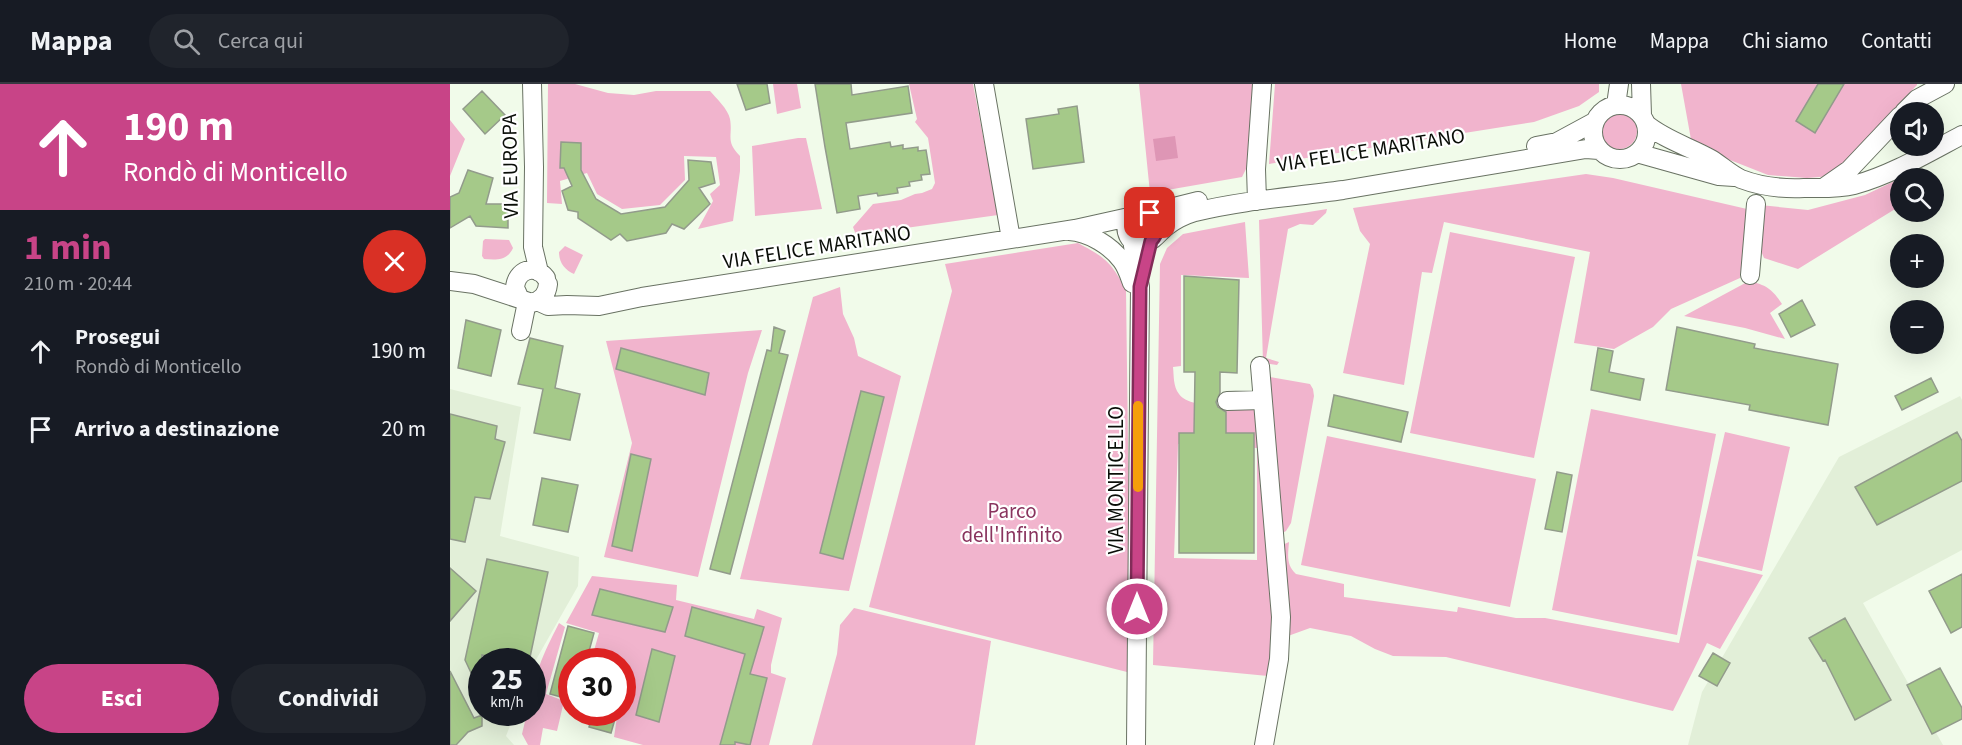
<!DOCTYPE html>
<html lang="it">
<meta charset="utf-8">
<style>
:root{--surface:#171b24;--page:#20242c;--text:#f1f3f6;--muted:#9ea1a6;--line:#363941;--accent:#c84487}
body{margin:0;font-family:"Source Sans 3",sans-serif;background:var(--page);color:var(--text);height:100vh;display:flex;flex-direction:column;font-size:22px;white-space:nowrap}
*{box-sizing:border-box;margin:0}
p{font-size:20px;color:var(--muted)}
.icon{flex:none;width:33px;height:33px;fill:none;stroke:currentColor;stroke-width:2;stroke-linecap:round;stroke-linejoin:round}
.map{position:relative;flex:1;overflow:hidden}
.panel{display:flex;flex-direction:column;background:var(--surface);width:450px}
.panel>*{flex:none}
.top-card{background:#c84487;color:#fff;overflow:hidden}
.tools{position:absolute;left:1440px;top:18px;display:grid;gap:12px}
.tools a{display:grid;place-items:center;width:54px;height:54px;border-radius:50%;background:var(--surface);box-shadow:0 6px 24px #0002;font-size:30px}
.speed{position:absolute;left:18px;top:564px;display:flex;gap:12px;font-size:30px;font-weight:700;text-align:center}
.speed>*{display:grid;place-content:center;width:78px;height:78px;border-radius:50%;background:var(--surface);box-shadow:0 6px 24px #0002;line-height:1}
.speed small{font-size:15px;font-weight:400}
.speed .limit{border:9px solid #d22;background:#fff;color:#111}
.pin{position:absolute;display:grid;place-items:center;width:51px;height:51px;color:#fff;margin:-26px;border-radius:12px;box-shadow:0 3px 9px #0006}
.me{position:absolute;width:66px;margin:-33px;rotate:0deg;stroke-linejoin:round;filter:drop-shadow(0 0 4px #0008)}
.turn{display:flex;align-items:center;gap:21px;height:126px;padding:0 24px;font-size:27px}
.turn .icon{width:78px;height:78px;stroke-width:2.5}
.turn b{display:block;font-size:42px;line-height:51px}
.round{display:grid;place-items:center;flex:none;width:63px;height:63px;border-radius:32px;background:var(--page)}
.overview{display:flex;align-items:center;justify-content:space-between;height:102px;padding:0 24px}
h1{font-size:36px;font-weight:700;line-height:45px;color:var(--accent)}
.button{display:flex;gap:12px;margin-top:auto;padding:12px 24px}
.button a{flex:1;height:69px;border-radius:36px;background:var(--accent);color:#fff;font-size:24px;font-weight:700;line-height:69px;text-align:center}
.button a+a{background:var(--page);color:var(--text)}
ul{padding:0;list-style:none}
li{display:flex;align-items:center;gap:18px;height:78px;padding:0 24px}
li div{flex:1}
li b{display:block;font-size:22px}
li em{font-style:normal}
header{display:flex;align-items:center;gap:36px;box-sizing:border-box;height:84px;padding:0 30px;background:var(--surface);border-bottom:2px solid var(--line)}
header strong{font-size:28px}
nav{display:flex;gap:33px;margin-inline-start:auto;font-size:21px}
.search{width:420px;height:54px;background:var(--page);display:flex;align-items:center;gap:15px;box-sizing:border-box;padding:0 21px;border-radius:33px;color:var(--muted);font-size:22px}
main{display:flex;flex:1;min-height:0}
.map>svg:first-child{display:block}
</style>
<header>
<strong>Mappa</strong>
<div class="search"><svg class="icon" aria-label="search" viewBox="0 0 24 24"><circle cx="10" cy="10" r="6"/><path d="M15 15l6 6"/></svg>Cerca qui</div>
<nav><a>Home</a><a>Mappa</a><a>Chi siamo</a><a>Contatti</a></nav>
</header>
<main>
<section class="panel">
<div class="top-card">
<div class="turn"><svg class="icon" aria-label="ahead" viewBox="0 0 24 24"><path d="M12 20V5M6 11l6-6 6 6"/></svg><div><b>190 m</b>Rondò di Monticello</div></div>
</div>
<div class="overview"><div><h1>1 min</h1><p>210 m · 20:44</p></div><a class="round" style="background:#d93025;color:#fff"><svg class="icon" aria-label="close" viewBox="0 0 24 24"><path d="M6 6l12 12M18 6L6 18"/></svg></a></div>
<ul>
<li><svg class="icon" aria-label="ahead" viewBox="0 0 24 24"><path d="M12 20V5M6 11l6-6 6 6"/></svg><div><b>Prosegui</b><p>Rondò di Monticello</p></div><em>190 m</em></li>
<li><svg class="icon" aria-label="arrive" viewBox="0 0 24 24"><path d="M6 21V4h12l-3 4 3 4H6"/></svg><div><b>Arrivo a destinazione</b></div><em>20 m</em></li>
</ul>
<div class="button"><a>Esci</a><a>Condividi</a></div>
</section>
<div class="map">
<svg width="1512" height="661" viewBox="0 0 1512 661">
<rect width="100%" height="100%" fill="#f1fbea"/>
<path fill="#e2efd8" d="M0,305L71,323L50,452L129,473L128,502L83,581L82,578H32V628L65,629L56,652L64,661H0Z
M1510,312L1512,316V466L1413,519L1493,661H1238L1252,608L1389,373Z"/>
<path fill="#f1b4cd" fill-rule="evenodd" d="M98,0H125L158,9L184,11L206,7H260C266,14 278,25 280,35C283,52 275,57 290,72V87L283,137L248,145L263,117L260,110L270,101L266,73L234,72L235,96L210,121L172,125L147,110L137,89L110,97L112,120L97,119Z
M323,0H347L351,24L327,30Z
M459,0H523L548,131L406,151L403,143L423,120L451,116L465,110L472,109L482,105L485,99L478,54L465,38L467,35Z
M689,0H806L800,77L792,93L700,109Z
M825,0H1149V8L1129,22L1084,38L819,80Z
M1231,0H1467V1L1381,92L1357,94L1318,91L1242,61Z
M1151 47a18 18 0 1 1 36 0a18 18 0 1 1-36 0Z
M0,36L15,55L0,92Z
M348,54H356L372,125L305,132L302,62Z
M1468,86L1474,94H1450V122L1348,185L1314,174L1309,162L1310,121L1358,126L1415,111Z
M1136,90L1163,94L1297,125L1290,194L1221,225L1203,243L1164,265L1124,259L1140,168L994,138L982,189L972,188L954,301L893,289L920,160L910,147L903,124Z
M877,125L876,129L863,141L850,140L838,145L816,274L829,278L827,281L813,279L809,136Z
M795,138L799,194L731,191V282L723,283C724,292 723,302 729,310C741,327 791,320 810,320L827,530L818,592L703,581L710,180L717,164L733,150ZM728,360L807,364V476L724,474Z
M1000,148L1125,173L1084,374L960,349Z
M35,155L59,156L63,164C57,177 46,176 34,175L32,172L33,157Z
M628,159C656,174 661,178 676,206L681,589L419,523L502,207L495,180Z
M115,162L133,171L124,190C115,186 109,179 109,168Z
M1299,197C1317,201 1323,206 1332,220L1320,229L1335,255L1295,244L1234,232Z
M390,203L393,230L404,254L408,272L451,292L399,507L290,495L363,213Z
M312,246L298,289L248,493L154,473L182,359L156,257Z
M820,293L860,300L863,305L864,312L841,439L836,447L829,451L816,294Z
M1141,325L1266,350L1227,551L1102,526Z
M1275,348L1340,363L1312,487L1247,472Z
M877,352L1086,395L1060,523L851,481Z
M839,458C838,471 836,481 846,490L894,500V513L1007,528L1008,523L1066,534H1095L1229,559L1247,476L1313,491L1270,565L1257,559L1223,627L996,573L943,572L925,565L901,552L860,544L838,552L828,463Z
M142,492L227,501L226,516L304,535L307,525L332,534L321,581V589L336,594L319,661H193L164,653L167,633L153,629L172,628V578L141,577L149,549L116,539Z
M404,524L541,557L525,661H362L387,570L390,541Z
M109,539L115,543L96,610L114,617L107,647L93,644L90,661H78L72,650L77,629L82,628C82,592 93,571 109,539Z"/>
<path fill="#de96b5" d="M725,52L728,74L706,77L703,55Z"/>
<path fill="#a5c989" stroke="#929b8b" stroke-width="1.5" d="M287,0H317L320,19L296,26Z
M365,0H401L402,11L458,2L462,29L396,39L400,65L440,58L441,63L453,61V65L468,63V67L476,66L480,90L471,91L472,96L459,98L460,102L447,104L448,109L428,112L427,109L408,112L410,125L387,129L375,63Z
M1368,0H1394L1365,49L1346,37Z
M32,7L55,31L35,50L13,25Z
M627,22L634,78L583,85L576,35L609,30L608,25Z
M111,58L131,59V86L146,115L171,130L215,123L239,96L238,76L261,78L265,99L249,104L260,120L234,145L222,140L216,149L177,157L170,150L161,156L128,134V128L118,126L112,107L122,102L114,84H110Z
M18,86L43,94L36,120H58V144L26,142L20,132L0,144V113L9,109Z
M734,192L789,196L787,289L770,288V309L766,318L768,323L776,328V349H804V469H729V349H744L745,288H734Z
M1352,216L1365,241L1341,253L1329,230Z
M16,236L51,246L41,292L8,284Z
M324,243L335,247L329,269L338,271L280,490L260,485L317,266L321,267Z
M1227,243L1305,260L1304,264L1388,280L1378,341L1299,326L1300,321L1216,306Z
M80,254L113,262L105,304L130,310L120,356L84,349L93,305L68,300Z
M171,264L259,289L255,311L166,285Z
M1148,264L1163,267L1159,288L1194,295L1190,316L1141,306Z
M1481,294L1488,308L1452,326L1445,312Z
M411,307L434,313L393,475L370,469Z
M884,311L958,328L951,358L878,342Z
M0,330L47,342L45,355L55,358L40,415L25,413L15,458L0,455Z
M1507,348L1512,357V397L1427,441L1405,403Z
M181,370L201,375L182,467L162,462Z
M1107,388L1122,391L1112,448L1095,445Z
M92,394L128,401L118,448L83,441Z
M37,475L98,488L79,578H62L32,571V612L15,576Z
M0,484L26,507L0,537Z
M1512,490V543L1501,549L1479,507Z
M150,505L223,523L215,548L142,531Z
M242,523L314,543L300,590L317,594L300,661L285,658V661H270L295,570L235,552Z
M1395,534L1441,616L1405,636L1375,576L1373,577L1359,554Z
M118,542L144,549L136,578H122V616L100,610Z
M202,565L225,572L209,638L186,631Z
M1263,569L1280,579L1267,602L1249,592Z
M1490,584L1512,624V635L1482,650L1457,601Z
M0,587L24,634L32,631V642L18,648L6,661H0Z
M143,629L165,635L161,649L139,643Z"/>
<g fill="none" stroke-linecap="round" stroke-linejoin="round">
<defs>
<path id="minor" d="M82,0L84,83L83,163L89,188
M534,0L561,155
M1191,0L1192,31
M1143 48a27 27 0 1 1 54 0a27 27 0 1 1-54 0Z
M1166,21L1169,0
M1454,28L1467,15L1495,0
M1196,40C1215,56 1240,63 1261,75C1271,81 1280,90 1291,95C1312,103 1332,105 1354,104C1370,104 1388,105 1404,101C1441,91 1478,69 1512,51
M1086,62L1107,58L1144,38
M1187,69L1269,92L1284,93
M1376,102L1399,86L1450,32
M807,117L806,85L812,0
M700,129L748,117
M619,147C639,148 661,162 672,177C677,184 679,191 682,199
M706,151C710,138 704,127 689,127L679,133C672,145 679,163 695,159C704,157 710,147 717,142C725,136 735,131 745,128C794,116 844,113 893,106C974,93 1055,78 1136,65L1149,66
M682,156L690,203L686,661
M1300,191L1306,120
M0,197L24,200L82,219C92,216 97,210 98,200
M70,215L65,204C66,186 85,179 96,194
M87,217L98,222L117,221L149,222L192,213L625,145L679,133
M71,247L77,218
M810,282L831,533L829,575L814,661
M777,317L812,316"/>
</defs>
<use href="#minor" stroke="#697263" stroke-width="20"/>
<use href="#minor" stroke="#fff" stroke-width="18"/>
</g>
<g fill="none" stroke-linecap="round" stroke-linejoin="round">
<defs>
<path id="route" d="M687,525L690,203L701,157C710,147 709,138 700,129"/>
</defs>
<use href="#route" stroke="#822c58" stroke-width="15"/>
<use href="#route" stroke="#c84487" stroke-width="10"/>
<path stroke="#f59e0b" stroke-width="10" d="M688,403V322"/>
</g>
<g text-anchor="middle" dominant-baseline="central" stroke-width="4.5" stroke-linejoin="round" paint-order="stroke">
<g font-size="21" fill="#0a0e08" stroke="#fff">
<text transform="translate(921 66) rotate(-9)">VIA FELICE MARITANO</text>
<text transform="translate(60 82) rotate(-91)">VIA EUROPA</text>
<text transform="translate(367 163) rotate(-9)">VIA FELICE MARITANO</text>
<text transform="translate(666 396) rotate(-90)">VIA MONTICELLO</text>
</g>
<g font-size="21" fill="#89345e" stroke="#fff">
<text x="562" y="427">Parco<tspan x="562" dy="24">dell'Infinito</tspan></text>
</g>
</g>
</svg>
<div class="tools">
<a><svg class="icon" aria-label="sound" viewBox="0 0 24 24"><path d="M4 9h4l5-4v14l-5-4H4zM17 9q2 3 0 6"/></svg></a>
<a><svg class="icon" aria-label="search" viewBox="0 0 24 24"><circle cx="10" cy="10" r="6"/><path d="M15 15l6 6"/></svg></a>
<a>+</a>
<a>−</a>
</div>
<div class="speed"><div>25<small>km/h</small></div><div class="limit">30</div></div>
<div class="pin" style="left:700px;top:129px;background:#d93025"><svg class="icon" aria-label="arrive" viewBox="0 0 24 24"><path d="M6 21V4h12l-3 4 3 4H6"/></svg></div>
<svg class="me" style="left:687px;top:525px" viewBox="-20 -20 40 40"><circle r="17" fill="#c84487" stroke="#fff" stroke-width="3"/><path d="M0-11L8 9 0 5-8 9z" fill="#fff"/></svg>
</div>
</main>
